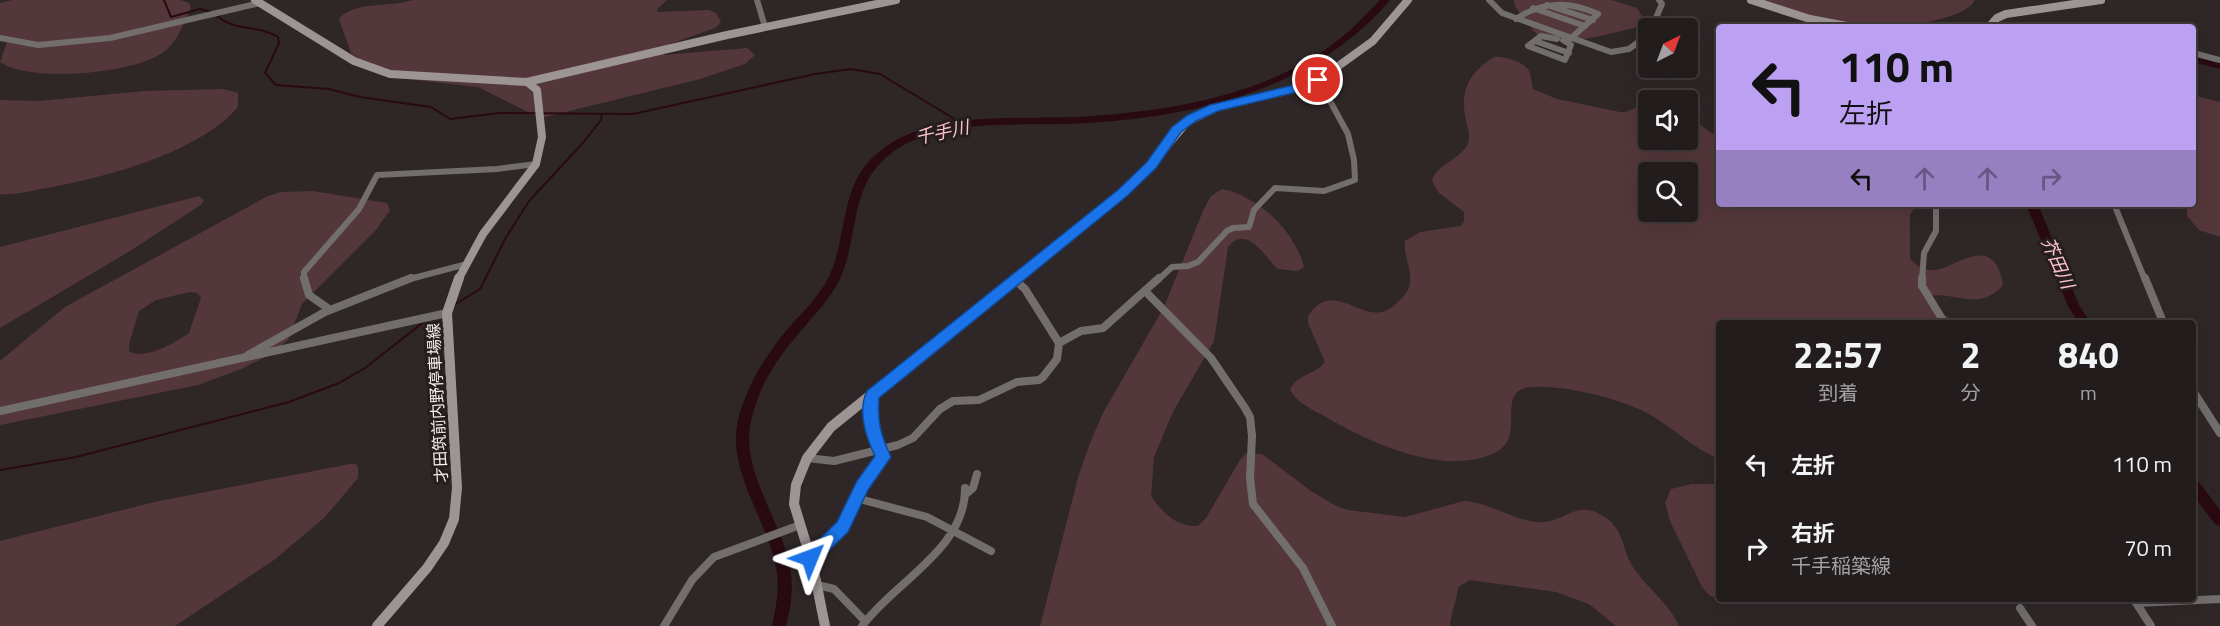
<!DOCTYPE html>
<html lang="ja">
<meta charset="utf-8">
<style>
:root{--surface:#231c1d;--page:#2b2526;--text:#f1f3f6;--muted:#a3a1a4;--line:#403a3b}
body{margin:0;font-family:"Titillium Web","Noto Sans JP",sans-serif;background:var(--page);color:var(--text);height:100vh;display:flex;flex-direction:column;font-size:22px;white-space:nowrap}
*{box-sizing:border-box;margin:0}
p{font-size:20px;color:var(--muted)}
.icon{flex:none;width:33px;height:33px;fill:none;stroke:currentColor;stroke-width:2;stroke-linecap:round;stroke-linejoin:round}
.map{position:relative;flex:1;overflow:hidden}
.panel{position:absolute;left:1716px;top:320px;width:480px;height:282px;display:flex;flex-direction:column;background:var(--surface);border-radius:6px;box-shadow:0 6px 24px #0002,0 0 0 2px var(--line)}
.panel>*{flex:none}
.hud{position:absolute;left:1716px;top:24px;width:480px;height:183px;border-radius:6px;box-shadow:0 6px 24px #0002,0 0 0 2px var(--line);background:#bca0f2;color:#111;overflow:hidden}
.needle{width:39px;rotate:42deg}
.tools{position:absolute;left:1638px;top:18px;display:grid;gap:12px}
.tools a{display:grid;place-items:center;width:60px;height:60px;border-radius:6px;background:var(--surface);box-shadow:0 6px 24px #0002,0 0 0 2px var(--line);font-size:30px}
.pin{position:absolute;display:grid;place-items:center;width:51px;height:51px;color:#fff;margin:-26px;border:3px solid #fff;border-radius:50%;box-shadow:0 2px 6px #0007}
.me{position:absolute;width:66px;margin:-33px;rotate:46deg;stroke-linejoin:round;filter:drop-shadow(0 0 4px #0008)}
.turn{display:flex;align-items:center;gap:21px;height:126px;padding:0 24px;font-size:27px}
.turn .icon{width:78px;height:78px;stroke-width:2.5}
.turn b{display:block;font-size:42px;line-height:51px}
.lanes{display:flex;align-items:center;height:57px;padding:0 24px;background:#0003;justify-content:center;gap:30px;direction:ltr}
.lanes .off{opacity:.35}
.eta{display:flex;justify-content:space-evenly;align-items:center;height:102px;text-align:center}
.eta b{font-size:36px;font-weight:700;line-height:42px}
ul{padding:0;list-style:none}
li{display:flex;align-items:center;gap:18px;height:84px;padding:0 24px}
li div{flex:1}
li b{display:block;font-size:22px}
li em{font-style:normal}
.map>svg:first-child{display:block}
</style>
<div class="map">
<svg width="2220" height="626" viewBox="0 0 2220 626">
<rect width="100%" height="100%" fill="#2f2627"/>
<path fill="#54373b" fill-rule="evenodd" d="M12,0H180L189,3L191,8C184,22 178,41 165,51C137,74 30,83 0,62L7,42L0,37V3Z
M413,0H667L657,9L658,12L709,10L716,13L721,22L715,28L670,44L666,47L664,55L747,48L755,55L745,64L700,79L545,117L534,115L478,87L398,78L362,62L351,53L339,19C354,0 392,8 413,0Z
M1514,0H1611L1637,8L1643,18L1640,24L1634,28C1609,33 1560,50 1537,34C1532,30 1529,24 1525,20C1520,13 1514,7 1514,0Z
M1755,0H1975C1961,26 1862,32 1834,27C1810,23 1778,8 1755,0Z
M1494,57C1503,56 1521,61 1528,69C1531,74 1532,83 1533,89L1557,99L1620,112H1626L1648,102V140H1688V116L1719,138V204H1923L1913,210L1910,215V259C1935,284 1950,260 1975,256C1994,252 2001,270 2003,285C1978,314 1953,289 1925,297L1929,304L1955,322H1820L1807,320L1796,322H1719V459C1695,449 1676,431 1654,417C1628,400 1564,384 1532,387C1494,389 1526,435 1498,451C1448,479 1370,443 1326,417C1313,410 1297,403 1290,390C1296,374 1316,375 1325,362L1308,323V316C1337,273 1365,336 1398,302C1404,296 1409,291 1410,283C1412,269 1403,255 1405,241L1420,232L1460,226L1464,222V212L1438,192L1432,181C1437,162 1465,159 1469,140C1470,135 1467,126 1466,121C1460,92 1467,74 1494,57ZM1648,172H1688V212H1648Z
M223,89L238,93V107C198,154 100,179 41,189C28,192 13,195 0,194V100L38,101L145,91Z
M2193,95L2220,102V237L2199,230L2187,216V204H2193Z
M1222,189C1258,196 1295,231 1304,267L1298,271L1278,269C1265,257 1247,223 1228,247L1214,341L1173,412L1154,457L1151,496C1163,513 1176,527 1198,526L1206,518L1240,460L1246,453L1262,454L1311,491L1336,506L1348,510L1405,517L1464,501C1486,502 1509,517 1530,521C1558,527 1568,507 1588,510C1596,511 1606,517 1612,523C1623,534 1624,551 1631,564C1645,587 1668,601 1679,626H1616L1589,604L1556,592L1470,580L1458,587C1457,601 1451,612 1450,626H1040L1079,474L1090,443L1103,413L1164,307L1203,211L1211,196Z
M313,191L387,203L390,210L376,230L302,304L288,340L271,354L241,369L198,385L0,425V361L65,307L268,196L281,192ZM190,292L197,293L201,298L189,333C176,342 145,361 129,351V344L139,311L156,300Z
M199,196L204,200L202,204L130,251L0,328V247Z
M350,464H356L358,467V478L324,518L274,560L175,626H0V541L154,502Z
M1692,484H1719V598L1710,596L1702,587L1670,521L1665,503L1671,489Z"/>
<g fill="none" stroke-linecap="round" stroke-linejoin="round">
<path stroke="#290a11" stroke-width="2" d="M164,0L171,17L200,9L212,12
M217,16C239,33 257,24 278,37L279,43L265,73L276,85L329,89L360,97L431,107L450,119L499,113L633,114L815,74L851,69L880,74L953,118L955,126
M454,305L480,289L505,239L529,201L582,144L601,120L602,114
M0,470L76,457L289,402L339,383L365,368L425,321"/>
<path fill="#290a11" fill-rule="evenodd" d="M1380,0H1390C1316,88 1199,116 1088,123C1024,128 921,112 876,168C850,200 857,247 838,283C829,299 817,312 806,325C780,355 760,381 751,421C740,472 782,520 790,568C794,589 791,606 786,626H772C776,606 780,589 776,568C768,521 726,470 738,420C748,382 767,353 792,324C804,311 817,298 826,282C848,244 838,192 871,159C925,105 1021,122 1091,116C1180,110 1281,92 1350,30C1360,21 1370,10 1380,0Z
M2193,56L2220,63V69L2193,62Z
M2026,204H2038L2079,305L2090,322H2078L2068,306Z
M2193,479L2198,481L2220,510V526L2215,524L2193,495Z"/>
<path stroke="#726e6e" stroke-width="6" d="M757,0L765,27
M1489,0L1502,13L1611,52L1629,49L1648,35
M1547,5L1593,20
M1533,8L1585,26
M1516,19C1543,1 1569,1 1598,14L1570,39
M1656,28V18L1662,4L1659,0
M0,38L38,45L110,38L260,3
M1557,39L1541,36L1528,46L1565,60L1571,45L1563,40
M1535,41L1569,53
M2193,53L2220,60
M2114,204L2145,280
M304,280V272L359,209L377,175L497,169L536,164
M406,280L463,265
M1158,280L1172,267L1188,266L1198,262L1227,231L1233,228L1249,227L1254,210L1275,188L1324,191L1355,180L1354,160L1348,134L1318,79
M1922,280L1924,253L1936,231V204"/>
<path stroke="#726e6e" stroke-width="8" d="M304,278L309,295L329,309
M1922,278V286L1944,322
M2145,278L2163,322
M1145,291L1211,358L1245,408L1250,417L1252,436L1250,478L1253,504L1303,568L1332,626
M1059,343L1081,331L1103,328L1159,278
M248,355L325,312L411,278
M2193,391L2220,433
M0,411L447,313
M807,458L834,461L898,445L913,438L940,409L953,401L979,400L1017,382L1039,380L1043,377L1057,359L1059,343L1025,289L1015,280
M966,494L973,488L977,474
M856,498L927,517L991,551
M810,558L843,527L863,486L883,457C872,435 870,419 872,395
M817,585L834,589L865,621
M2133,598L2151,626
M2136,603L2220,599
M2020,608L2032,626
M664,626L692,580L714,557L800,525
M862,626C894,582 966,549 965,488"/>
<path stroke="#9c9495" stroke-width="8" d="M255,0L354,61L390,74L527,82L537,90L542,137L536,164L483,234L458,280
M1751,0L1810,19L1852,27
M1989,27L1997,18L2006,14L2101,0
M527,82L727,35L896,0
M1014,280L1142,176L1187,122L1218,107L1294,89L1326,75L1373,41L1408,0"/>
<path stroke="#9c9495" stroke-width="10" d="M377,626L427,568L444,543L454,519L457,488L447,313L459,278
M825,626L813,566L794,504L796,485L807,458L831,427L1016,278"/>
</g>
<path fill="#1a73e8" stroke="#114b97" stroke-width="1.5" d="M1318,76L1324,80L1322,82L1297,92L1218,111L1196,121L1181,132L1156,168L1127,196L879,398C877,421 881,436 891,457L868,490L848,532L816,563L810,565L805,563L802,558L805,553L837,522L857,481L875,456C866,437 857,411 867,391L1118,190L1147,162L1172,127L1188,115L1210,105L1290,86Z"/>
<g text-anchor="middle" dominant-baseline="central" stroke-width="6" stroke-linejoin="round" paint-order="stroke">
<g font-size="16" fill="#f5efef" stroke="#251d1e">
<text transform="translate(437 403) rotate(-93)">才田筑前内野停車場線</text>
</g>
<g font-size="18" font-style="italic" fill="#fcc3ca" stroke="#251d1e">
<text transform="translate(942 132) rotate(-12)">千手川</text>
<text transform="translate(2058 263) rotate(66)">芥田川</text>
</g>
</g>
</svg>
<div class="tools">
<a><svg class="needle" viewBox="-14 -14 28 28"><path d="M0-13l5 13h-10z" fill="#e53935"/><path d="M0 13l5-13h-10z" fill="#a3a1a4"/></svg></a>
<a><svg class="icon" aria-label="sound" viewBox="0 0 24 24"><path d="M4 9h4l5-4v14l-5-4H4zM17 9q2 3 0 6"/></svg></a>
<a><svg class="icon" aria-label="search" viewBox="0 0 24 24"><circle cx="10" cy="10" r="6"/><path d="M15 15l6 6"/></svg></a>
</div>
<div class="pin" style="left:1318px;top:80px;background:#d93025"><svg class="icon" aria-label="arrive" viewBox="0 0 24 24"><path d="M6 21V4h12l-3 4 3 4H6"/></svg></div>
<svg class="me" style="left:810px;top:558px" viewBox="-20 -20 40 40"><path d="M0-17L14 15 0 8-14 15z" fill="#1a73e8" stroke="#fff" stroke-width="4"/></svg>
<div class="hud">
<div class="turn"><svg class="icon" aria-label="left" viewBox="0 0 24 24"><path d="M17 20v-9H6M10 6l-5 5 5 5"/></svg><div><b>110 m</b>左折</div></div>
<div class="lanes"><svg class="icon" aria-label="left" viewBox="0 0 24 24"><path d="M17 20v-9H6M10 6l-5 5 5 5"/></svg><svg class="icon off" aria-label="ahead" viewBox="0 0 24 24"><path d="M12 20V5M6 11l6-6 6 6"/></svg><svg class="icon off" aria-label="ahead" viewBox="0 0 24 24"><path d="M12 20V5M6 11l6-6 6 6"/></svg><svg class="icon off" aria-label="right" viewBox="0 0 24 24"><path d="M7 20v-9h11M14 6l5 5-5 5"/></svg></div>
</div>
<section class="panel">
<div class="eta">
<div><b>22:57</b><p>到着</p></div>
<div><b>2</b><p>分</p></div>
<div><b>840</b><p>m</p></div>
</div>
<ul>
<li><svg class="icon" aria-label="left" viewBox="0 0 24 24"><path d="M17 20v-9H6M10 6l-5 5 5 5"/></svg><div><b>左折</b></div><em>110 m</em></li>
<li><svg class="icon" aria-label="right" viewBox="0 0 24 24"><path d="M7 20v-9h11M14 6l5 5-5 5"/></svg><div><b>右折</b><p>千手稲築線</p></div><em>70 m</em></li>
</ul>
</section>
</div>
